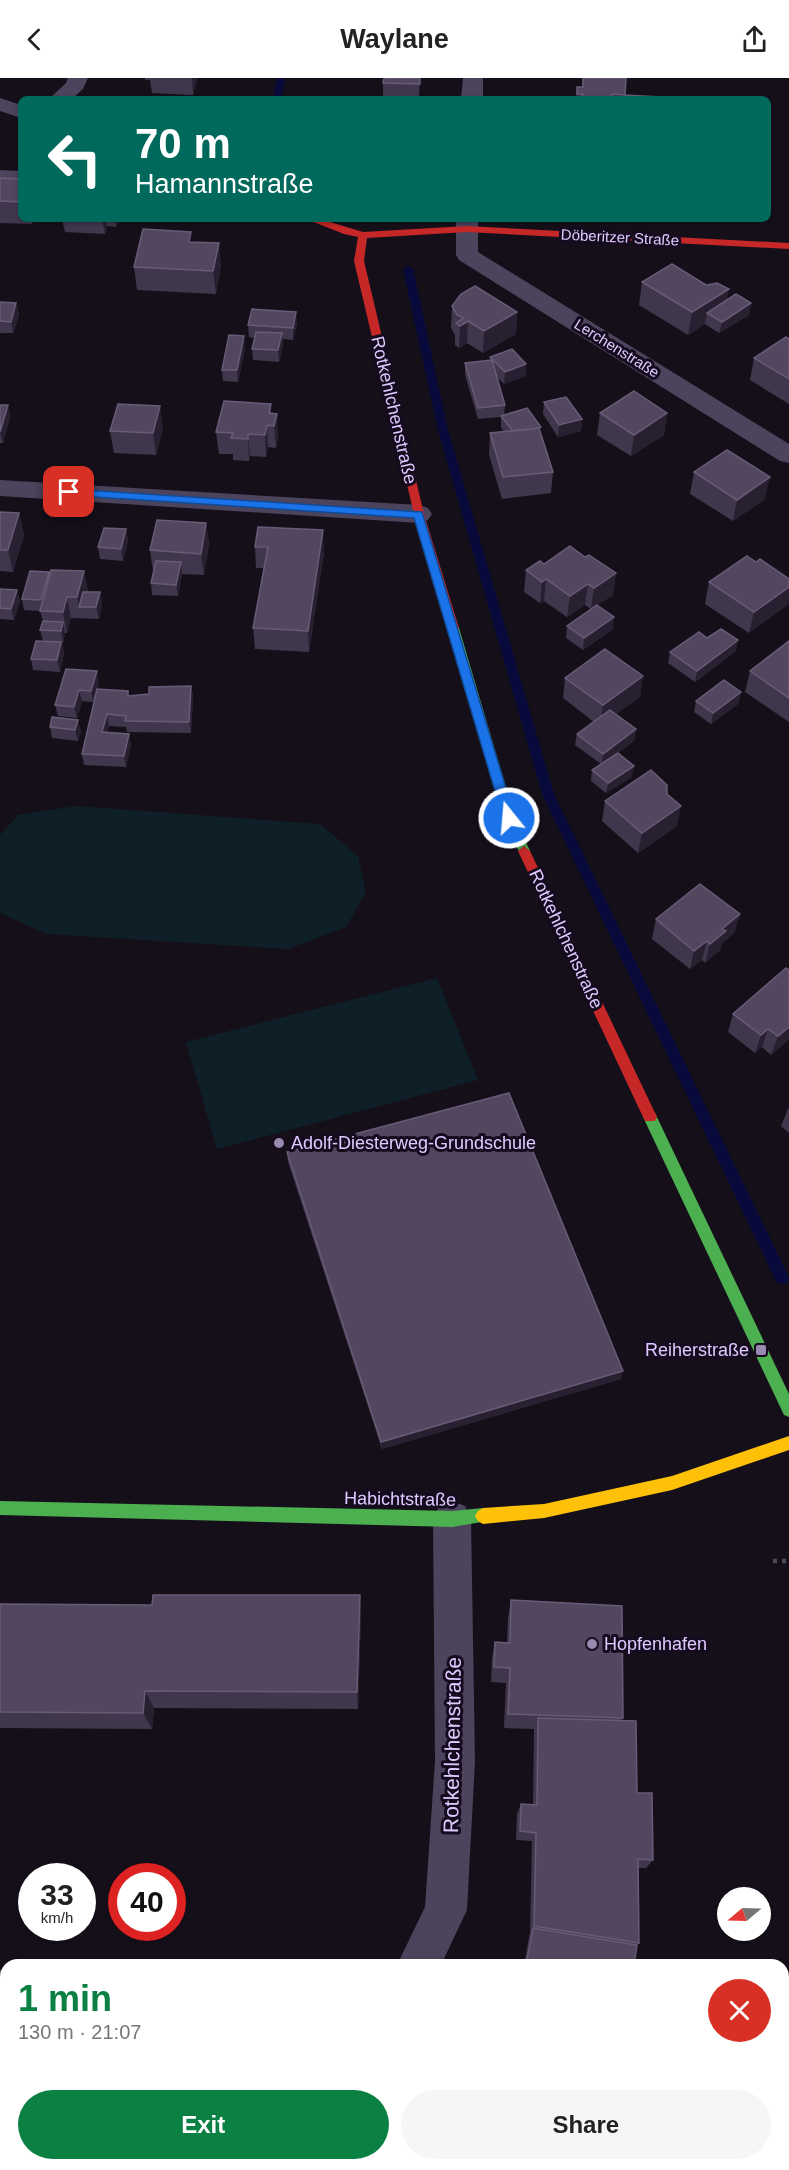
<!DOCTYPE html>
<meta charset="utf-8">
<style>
:root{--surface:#fff;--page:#f6f6f6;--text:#222;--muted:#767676;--accent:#0b8043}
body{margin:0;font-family:Helvetica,sans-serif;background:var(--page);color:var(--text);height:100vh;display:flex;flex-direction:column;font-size:22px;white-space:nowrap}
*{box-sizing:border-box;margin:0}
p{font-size:20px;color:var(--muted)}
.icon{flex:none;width:33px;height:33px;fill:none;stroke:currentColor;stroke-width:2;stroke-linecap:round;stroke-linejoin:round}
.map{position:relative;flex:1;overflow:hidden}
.details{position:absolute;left:0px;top:1881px;width:789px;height:212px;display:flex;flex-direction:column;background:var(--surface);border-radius:18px 18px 0 0;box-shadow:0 2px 4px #0004}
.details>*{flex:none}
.hud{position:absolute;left:18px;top:18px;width:753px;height:126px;border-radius:9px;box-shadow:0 2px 4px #0004;background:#00695c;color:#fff;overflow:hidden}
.needle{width:39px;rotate:251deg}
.controls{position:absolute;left:717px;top:1809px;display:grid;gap:12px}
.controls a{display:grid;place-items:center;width:54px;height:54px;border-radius:50%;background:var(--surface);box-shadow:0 2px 4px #0004;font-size:30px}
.speed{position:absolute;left:18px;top:1785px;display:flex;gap:12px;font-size:30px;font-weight:700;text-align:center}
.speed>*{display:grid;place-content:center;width:78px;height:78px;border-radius:50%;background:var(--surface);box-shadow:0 2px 4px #0004;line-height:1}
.speed small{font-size:15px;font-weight:400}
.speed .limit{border:9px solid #d22;background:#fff;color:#111}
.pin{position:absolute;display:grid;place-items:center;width:51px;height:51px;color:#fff;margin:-26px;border-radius:12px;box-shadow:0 3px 9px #0006}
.me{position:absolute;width:66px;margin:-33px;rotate:343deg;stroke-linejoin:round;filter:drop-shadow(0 0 4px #0008)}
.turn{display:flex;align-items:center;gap:21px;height:126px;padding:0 18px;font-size:27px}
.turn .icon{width:78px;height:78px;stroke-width:2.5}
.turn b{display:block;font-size:42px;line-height:51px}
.round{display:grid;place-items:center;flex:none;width:63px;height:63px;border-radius:32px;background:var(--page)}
.summary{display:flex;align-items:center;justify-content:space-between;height:102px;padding:0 18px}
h1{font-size:36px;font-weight:600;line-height:45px;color:var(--accent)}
.button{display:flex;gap:12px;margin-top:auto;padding:12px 18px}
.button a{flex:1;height:69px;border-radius:36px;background:var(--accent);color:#fff;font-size:24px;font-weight:600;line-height:69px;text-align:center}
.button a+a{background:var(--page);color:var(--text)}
header{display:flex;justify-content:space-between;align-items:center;height:78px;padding:0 18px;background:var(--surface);font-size:27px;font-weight:600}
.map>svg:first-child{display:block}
</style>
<header><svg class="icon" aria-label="back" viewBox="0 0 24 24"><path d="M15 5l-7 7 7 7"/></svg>Waylane<svg class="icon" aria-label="share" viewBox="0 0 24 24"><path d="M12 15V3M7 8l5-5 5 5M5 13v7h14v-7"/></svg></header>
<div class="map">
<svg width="789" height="2092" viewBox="0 0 789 2092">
<rect width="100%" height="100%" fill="#150f1a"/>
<path fill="#0f1f27" d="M76,728L320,746L358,778L366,814L346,849L288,871L47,856L0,835V757L18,737Z
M437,900L478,1002L217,1071L186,964Z"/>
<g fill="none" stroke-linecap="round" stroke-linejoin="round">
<path fill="#070a3a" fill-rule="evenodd" d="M277,0H285L281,21H273Z
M408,188L413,191L448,352L554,716L787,1195L789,1200L787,1205L782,1206L777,1205L542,716L438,352L403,191Z"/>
<path stroke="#474c5f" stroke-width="4.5" stroke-dasharray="4 5" stroke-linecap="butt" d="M773,1483H789
M0,2080H6
M118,2086L213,2092"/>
<path fill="#4c435c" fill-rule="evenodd" d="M68,0H88L83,11L72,21H49L66,5Z
M463,0H483V21H461Z
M0,20L21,27V40L0,33Z
M0,92L21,93V107L0,106Z
M456,141H478V174L789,366V385L780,383L459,182L456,177Z
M0,402L419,427L428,430L432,436L428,442L419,445L0,418Z
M452,1423L465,1428L471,1441L475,1683L467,1832L441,1887H397L425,1829L435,1683L433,1441L439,1428Z
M789,1911V2003L783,2006V1914Z
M783,2068L787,2070L789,2092H747L748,2086H783Z
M305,2086H350L348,2092H302Z"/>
<path fill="#4caf50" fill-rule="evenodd" d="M453,546L459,550L515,740L530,773L524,778L520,776L503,740L447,550Z
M650,1033L655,1035L789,1316V1339L784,1337L643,1039L645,1035Z
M0,1423L452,1433L483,1430L488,1433L491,1438L488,1443L452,1449L0,1437Z"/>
<path fill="#ffc107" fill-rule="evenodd" d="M789,1358V1372L672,1412L544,1440L483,1446L478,1443L475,1438L478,1433L483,1430L544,1426L672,1398Z"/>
<path fill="#c62828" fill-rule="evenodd" d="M306,141H320L363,154L467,148L789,165V171L467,154L367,160L364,183L424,436L459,550L453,554L447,550L414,436L354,183L358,159L344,156Z
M524,768L530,773L657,1039L655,1043H645L643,1039L518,773Z"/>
</g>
<path fill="#41374c" d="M145,0H197L193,17L152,15L150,2H145Z
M420,0L419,21H383V5Z
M582,0H626L625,17L679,21H576L577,9H582Z
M0,100L21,101V141H34L32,146L0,145Z
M62,141H121L116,149L107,148L105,156L65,154Z
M221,187L216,216L137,212L134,189Z
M642,204L727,222L751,225L749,237L719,255L705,246L688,257L639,227Z
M0,224L16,225L19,237L13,255H0Z
M452,228L517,234L516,256L483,275L467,265L459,270L455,267V257L451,250Z
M297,245L293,262L283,261V267L279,284L253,282L252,271L255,260L249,259L248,247Z
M789,261V326L750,302L754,280Z
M245,270L238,304L223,303L222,292Z
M490,279L526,286V298L504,306L496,298L505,327L504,337L540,353L553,394L551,415L502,421L489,377L490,355L504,354L501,349V339L478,341L465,297V285L490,282Z
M544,324L582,341L581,353L558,359L543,336Z
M271,326V335L278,357L276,370L268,369L266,379L250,378L249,383L233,382V376H219L216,354Z
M0,327H8L10,339L3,365H0Z
M600,335H667L664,357L631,378L597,357Z
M163,350L156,377L114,375L110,353Z
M694,394L765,421L733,443L690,416Z
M0,434L19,435L24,457L13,494L0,493Z
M206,445L209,466L204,497L182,496L178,518L152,517L151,505L153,494L150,472Z
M126,451L128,463L123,483L100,481L98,469Z
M255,469L324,474L309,574L255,571L253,550L264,490H256Z
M585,479L616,495L613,517L591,531L585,527L567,539L544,523L540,525L524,514L526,492Z
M756,484L789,501L749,555L705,526L709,504Z
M84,493L88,514H100L102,526L99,541L71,540L67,555H65L63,565H62L64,575L60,594L33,592L31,581L43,563L40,552L43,543L40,533L24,532L22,521L49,494Z
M0,511L17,512L20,523L14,542L0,541Z
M567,548L613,551L583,572L566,560Z
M707,560L736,573L695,604L668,585L670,574Z
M789,563V644L745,614L750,593Z
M66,591L99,605L93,624L82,623L77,640L58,638L55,627Z
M643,598L640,619L616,636L636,651L634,663L615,677L632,699L606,715L591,703L592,692L601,686L575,667L577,656L594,644L563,620L565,600Z
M191,608L193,619L191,655L127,654L126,649L109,648L107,654L129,656L131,667L126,689L84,687L82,676L97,611L129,618L149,616Z
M741,614L738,626L711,646L694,634L696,623Z
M52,639L81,653L78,663L52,660L50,649Z
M667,716L677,748L638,775L602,743L605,723Z
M740,836L734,855L722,865L720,872L705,885L702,882L690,891L652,861L656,841Z
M789,892V961L771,977L762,969L755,975L728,954L733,936Z
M789,1029V1055L781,1048L788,1031Z
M287,1074L621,1301L382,1371L288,1084Z
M511,1522L623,1640L621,1642L637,1715L653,1782L646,1790H638L639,1865L637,1867L634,1887H524L530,1854L532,1763L516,1762L517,1736L521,1726L533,1727L534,1651L504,1650L506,1605L491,1604L492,1580L495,1564L507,1565L508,1539Z
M0,1526L361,1537L358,1631L154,1630L152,1651L0,1650Z"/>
<path fill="#282030" d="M192,0H197L193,17Z
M102,141H106L107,148L105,156Z
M115,141H121L116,149Z
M219,165L221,187L216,216L213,193Z
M729,211L725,233L707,235L705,246L688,257L692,234Z
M16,225L19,237L13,255L11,244Z
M751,225L749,237L719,255L722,244Z
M296,234L297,245L293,262V250Z
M517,234L516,256L483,275L484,253Z
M468,243L467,265L459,270L460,248Z
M282,255L283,267L279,284L278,272Z
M244,258L245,270L238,304L237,292Z
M526,286V298L504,306L505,294Z
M8,327L10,339L3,365L0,354Z
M160,328L163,350L156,377L153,355Z
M667,335L664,357L631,378L634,357Z
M277,336L278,357L276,370L274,348Z
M582,341L581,353L558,359L559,347Z
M267,347L268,369L266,379L265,357Z
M248,356L250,378L249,383L248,361Z
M770,399L765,421L733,443L737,422Z
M19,435L24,457L13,494L8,472Z
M206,445L209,466L204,497L201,476Z
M126,451L128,463L123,483L121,471Z
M323,452L324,474L309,574L308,553Z
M181,484L182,496L178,518L176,507Z
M84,493L88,515L79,529L81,541L77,519Z
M49,494L44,533L41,522Z
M616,495L613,517L591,531L594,510Z
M546,501L544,523L540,525L542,504Z
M588,506L585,527L567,539L570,518Z
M789,509V526L749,555L754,534Z
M17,512L20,523L14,542L11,531Z
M100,514L102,526L99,541L96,529Z
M67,519L71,540L67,555L63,534Z
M614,539L613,551L583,572L584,560Z
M63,544L65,555L63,565L61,553Z
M738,562L736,573L695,604L697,593Z
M61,564L64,575L60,594L57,582Z
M97,593L99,605L93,624L91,613Z
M643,598L640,619L600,648L603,627Z
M191,608L193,619L191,655L189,644Z
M79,612L82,623L77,640L74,629Z
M741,614L738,626L711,646L713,635Z
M107,636L109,648L104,665L102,654Z
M78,642L81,653L78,663L75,652Z
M636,651L634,663L602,687L603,676Z
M129,656L131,667L126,689L124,678Z
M634,688L632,699L606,715L608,705Z
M681,728L677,748L638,775L642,755Z
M740,836L734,855L722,865L720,872L705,885L710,866L722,851Z
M707,863L702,882L690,891L694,873Z
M789,949V961L771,977L778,958Z
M768,951L762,969L755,975L761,957Z
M623,1293L621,1301L382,1371L381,1364Z
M360,1517L361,1537L358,1631L357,1614Z
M145,1613L154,1630L152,1651L143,1635Z"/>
<path fill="#52475f" stroke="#685b78" stroke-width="1.5" d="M384,0H420V6L383,5Z
M583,0H626L625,17L612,16V21H582L583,16H577V9H583Z
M625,17L679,20V21H625Z
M239,19L255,20V21H238Z
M0,100L21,101V124L0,123Z
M143,151L191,154L189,164L219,165L213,193L134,189Z
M672,186L706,207L717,205L729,211L692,234L642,204Z
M475,208L517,234L484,253L468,243L460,248L456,245L464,240L457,237L452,228L461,216Z
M736,216L751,225L722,244L707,235Z
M0,224L16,225L11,244L0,243Z
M252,231L296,234L293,250L248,247Z
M256,254L282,255L278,272L252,271Z
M229,257L244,258L237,292H222Z
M786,259L789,261V301L754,280Z
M512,271L526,286L505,294L490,279Z
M492,282L505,327L478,330L465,285Z
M634,313L667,335L634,357L600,335Z
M566,319L582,341L559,347L544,324Z
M224,323L271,326L269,335L277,336L274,348L267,347L265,357L248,356V361L231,360L233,355L216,354Z
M118,326L160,328L153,355L110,353Z
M0,327H8L0,354Z
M527,330L541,349L533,351L513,353L501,338Z
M539,350L553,394L503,399L490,355Z
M727,372L770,399L737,422L694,394Z
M0,434L19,435L8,472H0Z
M157,442L206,445L201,476L150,472Z
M258,449L323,452L308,553L253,550L268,469H255Z
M104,450L126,451L121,471L98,469Z
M570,468L585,479L589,477L616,495L594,510L588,506L570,518L546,501L542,504L526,492L540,483L544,486Z
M747,478L756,484L760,481L789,501V509L754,534L709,504Z
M156,483L181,484L176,507L151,505Z
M51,492L84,493L77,519H67L63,534L40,533Z
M30,493L49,494L41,522L22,521Z
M0,511L17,512L11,531L0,530Z
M83,514H100L96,529H79Z
M597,527L614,539L584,560L567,548Z
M43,543L63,544L61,553L40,552Z
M721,551L738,562L697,593L670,574L699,554L707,560Z
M36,563L61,564L57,582L31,581Z
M789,563V620L750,593Z
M605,571L643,598L603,627L565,600Z
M66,591L97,593L91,613L79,612L74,629L55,627Z
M724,602L741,614L713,635L696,623Z
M191,608L189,644L125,643L126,638L107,636L102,654L129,656L124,678L82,676L97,611L128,613V618L149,616V609Z
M610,632L636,651L603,676L577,656Z
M52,639L78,642L75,652L50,649Z
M618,675L634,688L608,705L592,692Z
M651,692L667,707V716L681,728L642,755L605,723Z
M700,806L740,836L722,851L726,853L710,866L707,863L694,873L656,841Z
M786,890L789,892V949L778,958L768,951L761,957L733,936Z
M509,1015L623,1293L381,1364L287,1074Z
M153,1517H360L357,1614L145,1613L143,1635L0,1634V1526L152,1527Z
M511,1522L622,1528L623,1640L508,1636L510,1590L494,1589L495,1564L510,1565Z
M538,1640L636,1643L637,1715H652L653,1782L638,1781L639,1865L534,1848L536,1755L520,1753L521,1726L537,1727Z
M533,1850L637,1867L634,1887H526Z
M0,1893H6V2035L0,2034Z
M468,2086H525L542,2092H467Z
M526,2086H601L600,2092H542Z"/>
<path fill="#1a73e8" stroke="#114b97" stroke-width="1.5" d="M69,411L422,434L515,740L513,743H504L503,740L414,440L65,417V412Z"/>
<g fill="#9988af" stroke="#150b1f" stroke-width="2">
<circle cx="279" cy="1065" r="6"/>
<rect x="755" y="1266" width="12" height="12" rx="3"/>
<circle cx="592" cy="1566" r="6"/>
</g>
<g text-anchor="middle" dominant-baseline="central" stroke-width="6" stroke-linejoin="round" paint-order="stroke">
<g font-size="15" fill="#e0c9ff" stroke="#150b1f">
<text transform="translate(620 159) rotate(3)">Döberitzer Straße</text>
<text transform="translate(617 270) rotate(32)">Lerchenstraße</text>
</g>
<g font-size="18" fill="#e0c9ff" stroke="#150b1f">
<text transform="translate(394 332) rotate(77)">Rotkehlchenstraße</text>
<text transform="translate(566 861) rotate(65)">Rotkehlchenstraße</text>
<text transform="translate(400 1421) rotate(1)">Habichtstraße</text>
</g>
<g font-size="18" fill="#e0c9ff" stroke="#150b1f" text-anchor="start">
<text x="291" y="1065">Adolf-Diesterweg-Grundschule</text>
<text x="749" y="1272" text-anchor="end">Reiherstraße</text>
<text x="604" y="1566">Hopfenhafen</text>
</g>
<g font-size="21" fill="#e0c9ff" stroke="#150b1f">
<text transform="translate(452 1667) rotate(-89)">Rotkehlchenstraße</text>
</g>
</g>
</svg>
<div class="controls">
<a><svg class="needle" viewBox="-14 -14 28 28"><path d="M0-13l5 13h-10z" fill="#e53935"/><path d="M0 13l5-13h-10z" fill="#767676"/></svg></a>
</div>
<div class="speed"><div>33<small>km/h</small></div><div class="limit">40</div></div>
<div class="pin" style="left:69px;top:414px;background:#d93025"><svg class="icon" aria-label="arrive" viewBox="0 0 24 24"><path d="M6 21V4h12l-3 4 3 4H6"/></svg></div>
<svg class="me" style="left:509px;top:740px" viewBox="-20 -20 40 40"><circle r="17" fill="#1a73e8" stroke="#fff" stroke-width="3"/><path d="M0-11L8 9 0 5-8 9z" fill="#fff"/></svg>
<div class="hud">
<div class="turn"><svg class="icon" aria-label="left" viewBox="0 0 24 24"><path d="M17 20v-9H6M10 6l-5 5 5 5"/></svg><div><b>70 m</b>Hamannstraße</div></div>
</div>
<section class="details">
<div class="summary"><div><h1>1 min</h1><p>130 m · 21:07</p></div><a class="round" style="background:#d93025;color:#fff"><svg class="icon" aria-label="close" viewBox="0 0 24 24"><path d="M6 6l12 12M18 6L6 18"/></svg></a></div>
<div class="button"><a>Exit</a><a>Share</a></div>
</section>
</div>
